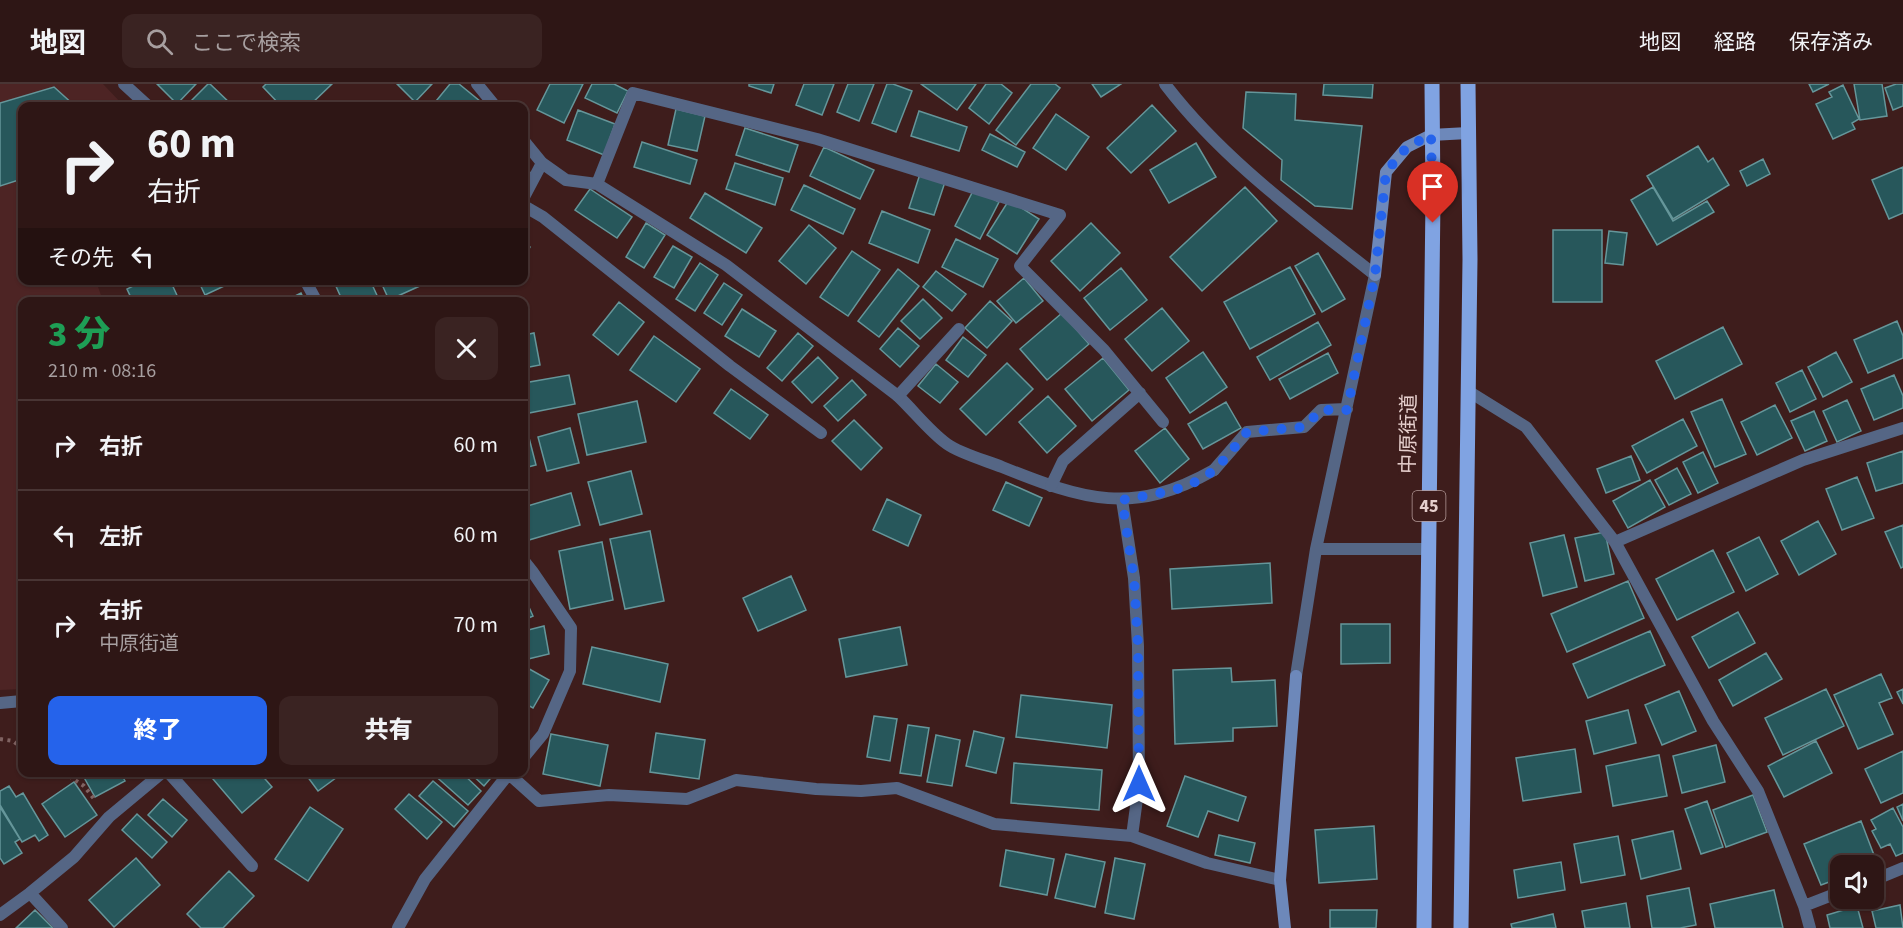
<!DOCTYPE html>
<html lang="ja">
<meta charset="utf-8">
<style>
:root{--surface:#2e1615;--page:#3a2322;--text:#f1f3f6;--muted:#a79fa0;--line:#493534;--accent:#2563eb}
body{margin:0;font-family:"Source Sans 3","Noto Sans JP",sans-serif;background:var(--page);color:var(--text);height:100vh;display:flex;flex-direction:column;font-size:22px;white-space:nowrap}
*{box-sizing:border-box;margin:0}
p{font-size:20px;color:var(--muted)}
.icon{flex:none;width:33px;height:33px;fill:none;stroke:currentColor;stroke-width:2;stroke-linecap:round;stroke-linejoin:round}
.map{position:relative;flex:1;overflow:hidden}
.side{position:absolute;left:18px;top:213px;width:510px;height:480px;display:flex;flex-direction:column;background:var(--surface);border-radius:12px;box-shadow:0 2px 4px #0004,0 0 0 2px var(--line)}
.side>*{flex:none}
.banner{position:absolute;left:18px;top:18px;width:510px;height:183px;border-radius:12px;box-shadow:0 2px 4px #0004,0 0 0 2px var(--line);background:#2e1615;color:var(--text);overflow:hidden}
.tools{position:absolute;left:1830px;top:771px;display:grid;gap:12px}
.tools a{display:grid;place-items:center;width:54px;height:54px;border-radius:12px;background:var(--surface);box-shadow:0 2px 4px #0004,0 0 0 2px var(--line);font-size:30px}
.pin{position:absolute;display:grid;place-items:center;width:51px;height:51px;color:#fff;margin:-62px -26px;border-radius:50% 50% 50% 0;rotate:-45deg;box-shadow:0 0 6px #0007}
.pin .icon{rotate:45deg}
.me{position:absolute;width:66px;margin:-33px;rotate:0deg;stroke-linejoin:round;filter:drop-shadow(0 0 4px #0008)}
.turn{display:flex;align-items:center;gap:21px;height:126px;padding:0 30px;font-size:27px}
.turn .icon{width:78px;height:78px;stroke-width:2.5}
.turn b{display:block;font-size:42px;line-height:51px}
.then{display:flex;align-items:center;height:57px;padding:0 30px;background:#0003;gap:12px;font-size:22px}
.round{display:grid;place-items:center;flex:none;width:63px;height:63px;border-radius:12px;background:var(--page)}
.overview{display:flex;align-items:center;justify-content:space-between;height:102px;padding:0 30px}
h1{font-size:36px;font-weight:800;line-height:45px;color:#1e9e55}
.button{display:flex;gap:12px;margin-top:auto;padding:12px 30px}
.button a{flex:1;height:69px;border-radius:12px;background:var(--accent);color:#fff;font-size:24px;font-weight:800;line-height:69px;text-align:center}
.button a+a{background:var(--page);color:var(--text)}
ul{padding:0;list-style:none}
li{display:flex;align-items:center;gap:18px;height:90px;padding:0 30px;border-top:2px solid var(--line)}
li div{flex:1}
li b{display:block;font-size:22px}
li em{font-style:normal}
header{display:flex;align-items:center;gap:36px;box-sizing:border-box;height:84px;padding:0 30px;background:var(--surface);border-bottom:2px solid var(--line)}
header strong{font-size:28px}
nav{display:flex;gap:33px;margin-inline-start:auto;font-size:21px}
.search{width:420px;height:54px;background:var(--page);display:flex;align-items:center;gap:15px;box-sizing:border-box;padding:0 21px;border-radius:12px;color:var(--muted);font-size:22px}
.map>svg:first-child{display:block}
</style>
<header>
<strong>地図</strong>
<div class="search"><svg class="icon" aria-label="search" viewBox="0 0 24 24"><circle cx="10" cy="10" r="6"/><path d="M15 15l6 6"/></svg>ここで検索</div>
<nav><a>地図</a><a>経路</a><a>保存済み</a></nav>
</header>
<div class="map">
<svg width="1903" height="844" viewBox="0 0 1903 844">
<rect width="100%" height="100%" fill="#3e1d1c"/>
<path fill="#4d2424" d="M0,0H103L124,22H22V196L96,197L103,217L22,218V605L0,606Z"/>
<path fill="#27575b" stroke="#65969a" stroke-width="1.5" d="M157,0H196L177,20Z
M208,0H210L233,22H186Z
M266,0H332L309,22H281L263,3Z
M397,0H432L415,18Z
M450,0H459L486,22H432Z
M550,0H583L564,39L537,26Z
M592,0H614L628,7L617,29L585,14Z
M749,0H774L771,9L749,2Z
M804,0H834L822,31L796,21Z
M848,0H874L859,37L837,28Z
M887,0H893L912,7L896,48L872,39Z
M921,0H976L957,26Z
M986,0H1001L1012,9L989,40L969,24Z
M1031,0H1055L1060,4L1016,61L996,46Z
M1092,0H1121L1101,13Z
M1324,0H1373L1372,14L1323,11Z
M1809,0H1829L1813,8Z
M1854,0H1882L1887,32L1860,36Z
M1896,0H1903V22L1893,26L1885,4Z
M1843,1L1859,35L1852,39L1855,45L1833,55L1816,20L1832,13L1829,8Z
M54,3L75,22H22V95L0,102V19Z
M1246,8L1296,10L1295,36L1362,42L1352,125L1315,122L1281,96L1282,76L1243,44Z
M1152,21L1176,47L1131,89L1107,64Z
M676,25L705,32L697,67L668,61Z
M578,26L615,40L604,71L567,56Z
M919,27L967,43L959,67L911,52Z
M1056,30L1089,53L1066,86L1033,64Z
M745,44L798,61L789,88L736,71Z
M990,50L1025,68L1017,83L982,66Z
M642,58L697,76L690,100L634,83Z
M1196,59L1216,93L1169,119L1150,86Z
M1698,62L1708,78L1713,74L1729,101L1673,135L1647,92Z
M824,63L874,86L860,115L810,92Z
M1763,75L1770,90L1747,102L1740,87Z
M735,79L783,94L775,121L726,105Z
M524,80L531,90L524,95Z
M1903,83V129L1889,135L1872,96Z
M920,90L945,98L934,131L909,124Z
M804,101L855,125L843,150L791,126Z
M1245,103L1277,137L1202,207L1170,173Z
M1653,103L1673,137L1707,117L1714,128L1657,161L1631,116Z
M590,105L632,133L617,154L575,126Z
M974,105L999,118L980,155L955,142Z
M705,109L762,144L746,169L690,134Z
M1009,116L1039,135L1017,170L987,151Z
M882,127L930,146L918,179L869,159Z
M646,139L665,151L644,184L626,173Z
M1091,139L1120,169L1080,207L1051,177Z
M809,141L836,164L806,200L779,177Z
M1553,146H1602V218H1553Z
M1609,147L1627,149L1623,181L1605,179Z
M956,155L998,175L983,203L942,183Z
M524,159L530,163L524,175Z
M673,162L692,173L674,204L654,193Z
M852,167L880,186L848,232L820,213Z
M1318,169L1345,215L1322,228L1295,182Z
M700,179L718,191L695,227L676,215Z
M1290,183L1315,230L1250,265L1224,218Z
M1121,184L1147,216L1110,246L1084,214Z
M898,185L919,202L879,253L858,237Z
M936,187L966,210L952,227L923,203Z
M1024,194L1043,217L1016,239L997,217Z
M145,196H170L180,218H133L127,205Z
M198,196H237L205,211Z
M341,196H370L380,218H343L335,200Z
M380,196H420L422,201L389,216Z
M724,199L742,211L722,241L704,229Z
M301,209L305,218H283Z
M923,215L942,234L920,255L901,237Z
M990,217L1012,237L987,264L965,244Z
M619,218L644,238L618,271L593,251Z
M1162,224L1189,257L1152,287L1125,255Z
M742,225L776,247L759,273L725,252Z
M1062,229L1089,260L1047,296L1020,265Z
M1897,237L1903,252V274L1868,289L1854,256Z
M1318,238L1331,261L1270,296L1257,273Z
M1723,243L1742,280L1675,315L1656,277Z
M898,244L919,262L900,283L880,265Z
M534,249L540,281L524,284V251Z
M798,249L813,262L782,297L767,284Z
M654,252L700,285L676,318L630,286Z
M963,253L986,271L968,293L946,276Z
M1203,268L1227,303L1190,329L1166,294Z
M1836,268L1852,298L1823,313L1808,283Z
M1328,269L1338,289L1290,315L1279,295Z
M818,273L838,294L812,319L792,298Z
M1103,274L1129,306L1092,337L1065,305Z
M1007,279L1033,305L986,351L960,325Z
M936,280L958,298L940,319L918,302Z
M1802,286L1816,315L1790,328L1776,299Z
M569,291L575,320L524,330V299Z
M1894,291L1903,312V324L1874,336L1861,305Z
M852,296L866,311L838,337L824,322Z
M731,305L768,331L750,355L714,329Z
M1048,312L1076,342L1047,369L1019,338Z
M1722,315L1746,370L1715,383L1691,328Z
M1847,316L1861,347L1837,358L1823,327Z
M637,317L646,358L587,371L578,330Z
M1226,318L1241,344L1203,365L1188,340Z
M1775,321L1792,354L1757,371L1741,338Z
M1814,327L1827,357L1805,367L1791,337Z
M1683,335L1697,362L1647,389L1632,362Z
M854,336L882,364L861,386L832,357Z
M570,344L579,379L547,387L538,353Z
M1165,344L1189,375L1160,399L1135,367Z
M527,346L536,381L524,384V347Z
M1903,367V399L1876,407L1867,379Z
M1703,368L1718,399L1698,409L1683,378Z
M1631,372L1640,396L1606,409L1597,385Z
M1677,384L1691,410L1669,421L1655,396Z
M631,387L642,430L600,441L588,398Z
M1857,393L1874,434L1842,446L1826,405Z
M1650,396L1665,423L1628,444L1613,417Z
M1006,398L1042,414L1029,442L993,426Z
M571,409L580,441L529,456L524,435V423Z
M887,415L921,431L908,462L873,446Z
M1818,437L1836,470L1799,491L1781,457Z
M1903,441V483L1901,484L1885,448Z
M650,447L664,517L625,525L610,455Z
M1605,448L1614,490L1585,497L1575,454Z
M1564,451L1577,503L1543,512L1530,459Z
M1759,453L1778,490L1746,507L1727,469Z
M602,458L613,516L570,525L559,467Z
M1713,466L1734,508L1677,536L1656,495Z
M1270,479L1272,519L1172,525L1170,485Z
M791,492L806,526L758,547L743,514Z
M1628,497L1644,534L1567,568L1551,530Z
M524,512L533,532L524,536Z
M1738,528L1755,559L1709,584L1692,553Z
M1341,540H1390V579L1341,580Z
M544,542L549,570L524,576V547Z
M900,543L907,581L846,593L839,555Z
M1650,547L1665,581L1588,614L1573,580Z
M592,563L668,580L660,618L583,600Z
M1766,569L1782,595L1733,622L1719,596Z
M524,582L549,596L533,624L524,619Z
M1231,584L1232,598L1275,596L1277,642L1233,644V657L1175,660L1173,586Z
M1881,590L1892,614L1879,619L1893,650L1858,665L1834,611Z
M1826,605L1844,642L1783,671L1765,634Z
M1903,605V620L1897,608Z
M1679,607L1696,647L1662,661L1645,621Z
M1021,611L1112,621L1107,664L1016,653Z
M1628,626L1636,659L1594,670L1586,637Z
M874,632L897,635L890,677L867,673Z
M908,641L929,644L921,692L900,689Z
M974,647L1004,654L996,689L966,682Z
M656,649L705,656L699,695L650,688Z
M551,650L608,661L600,702L543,690Z
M936,651L960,656L952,702L927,698Z
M1816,657L1832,689L1784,713L1768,682Z
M1716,661L1725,698L1682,709L1673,672Z
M1575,665L1581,708L1523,717L1516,674Z
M1903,667V709L1881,719L1865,685Z
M1659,671L1667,712L1613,722L1606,682Z
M1014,679L1102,686L1099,726L1011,719Z
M81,688H120L125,697L95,713Z
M207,688H259L272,703L242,729Z
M304,688H344L318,707Z
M461,688L481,707L468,721L432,689Z
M469,688H496L484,702Z
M1185,692L1246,713L1238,737L1208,727L1198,753L1167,742Z
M433,697L468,727L454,743L419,712Z
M74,698L97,731L65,753L42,720Z
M9,702L16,713L23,709L48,751L39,757L35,751L22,758L0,721V707Z
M409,710L442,738L427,755L395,725Z
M1753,711L1767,748L1726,763L1713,726Z
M163,715L187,736L172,753L148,731Z
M1707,717L1723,763L1701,770L1685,725Z
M1903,720V737L1897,723Z
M0,723L20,755L15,758L22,769L4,780L0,774Z
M310,723L343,745L308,797L275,775Z
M1893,724L1903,743V769L1896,772L1890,760L1881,764L1872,747L1876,745L1871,736Z
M137,730L167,758L152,774L122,746Z
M1861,737L1877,779L1872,782H1840V794L1821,801L1804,760Z
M1374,742L1377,795L1319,799L1315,746Z
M1673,747L1681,785L1641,795L1632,756Z
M1219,751L1255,759L1250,779L1215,771Z
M1618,752L1625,791L1581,799L1574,760Z
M1006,766L1054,775L1047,811L1000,802Z
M1066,770L1105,778L1095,823L1055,814Z
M136,774L160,801L114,843L89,816Z
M1115,774L1145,780L1134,835L1105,829Z
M1561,778L1565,806L1518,814L1514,786Z
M229,787L254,812L223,844H201L187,830Z
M1689,804L1696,841L1680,844H1652L1647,812Z
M1774,806L1783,844H1715L1710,820Z
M1626,819L1630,844H1585L1582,827Z
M1900,821L1903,844H1876L1872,827Z
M1857,822L1863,844H1830L1827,831Z
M35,826L53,844H16Z
M1330,826H1377L1376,844H1330Z
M1553,830L1556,844H1512L1511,840Z"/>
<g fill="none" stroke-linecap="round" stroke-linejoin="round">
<path stroke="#806362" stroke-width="4" stroke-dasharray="3 4.5" stroke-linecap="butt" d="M0,655L13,657L22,664
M63,688L84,702L95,716"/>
<path stroke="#556685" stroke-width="12" d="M524,113L542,79
M524,122L543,133L730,282L821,349
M898,312C914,327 929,347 947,360C959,369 987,377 1002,383C1084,416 1133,432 1214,386"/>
<path stroke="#556685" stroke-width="12" d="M124,0L148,22
M477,0L495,22
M1165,0C1222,75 1301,132 1375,191L1316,465L1296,592
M524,57L542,79L566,96L597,100L726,181L898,312L959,245
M597,100L633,9L817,55L1060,131L1020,182L1104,266L1163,338
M305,196L317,218
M1468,307L1526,343L1615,458L1713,637L1758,707L1804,822L1810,844
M1214,386L1247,348L1304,343L1321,326L1347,325
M1051,402L1063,377L1140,309
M1122,416L1134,494L1138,562L1139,700L1132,752
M1615,458L1803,376L1903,344
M1316,465H1429
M524,477L532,487L571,544L570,587L543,650L524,673
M0,619L22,617
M168,688L252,782
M509,690L539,717L609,711L687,715L736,696L816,705L861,707L897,704L994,740L1132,752L1207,779L1280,796
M1874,796L1903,784
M30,809L74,773L109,733L163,688
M1804,822L1840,808
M0,831L30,809L62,844
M398,844L425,795L510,688"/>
<path stroke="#6d88ba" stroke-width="12" d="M1375,191L1386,88L1407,63L1431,51L1468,49
M1285,844L1280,796L1296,592"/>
<path stroke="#80a3e2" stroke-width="15" d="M1424,844L1433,116L1432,0
M1461,844L1470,175L1468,0"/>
</g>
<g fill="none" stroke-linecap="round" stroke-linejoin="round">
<path stroke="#2563eb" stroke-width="10" stroke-dasharray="0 18" d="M1139,700L1138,562L1134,494L1122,416C1153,410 1192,407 1216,384C1227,373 1237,360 1247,348L1304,343L1321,326H1347L1375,191L1386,88L1407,63L1431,51L1433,139"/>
</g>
<g text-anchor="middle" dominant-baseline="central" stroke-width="6" stroke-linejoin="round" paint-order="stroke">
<rect fill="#3e1d1c" stroke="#b49a98" stroke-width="1.5" x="1412.5" y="407" width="33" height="30" rx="4.5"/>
<g font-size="18" font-weight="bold" fill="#e6cfcd">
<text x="1429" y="422">45</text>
</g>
<g font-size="20" fill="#e6cfcd" stroke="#3e1d1c">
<text transform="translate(1409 350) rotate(-89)">中原街道</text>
</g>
</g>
</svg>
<div class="tools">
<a><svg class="icon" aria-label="sound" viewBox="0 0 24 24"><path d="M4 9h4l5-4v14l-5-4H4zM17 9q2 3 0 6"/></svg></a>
</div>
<div class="pin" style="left:1433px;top:139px;background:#d93025"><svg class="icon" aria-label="arrive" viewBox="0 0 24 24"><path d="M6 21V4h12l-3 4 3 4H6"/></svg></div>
<svg class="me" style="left:1139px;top:700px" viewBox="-20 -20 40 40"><path d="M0-17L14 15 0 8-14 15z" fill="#2563eb" stroke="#fff" stroke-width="4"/></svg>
<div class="banner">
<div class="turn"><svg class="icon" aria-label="right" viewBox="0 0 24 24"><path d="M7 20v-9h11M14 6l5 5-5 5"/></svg><div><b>60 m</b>右折</div></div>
<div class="then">その先<svg class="icon" aria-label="left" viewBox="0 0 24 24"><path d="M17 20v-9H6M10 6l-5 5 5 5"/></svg></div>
</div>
<section class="side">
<div class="overview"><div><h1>3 分</h1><p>210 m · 08:16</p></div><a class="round"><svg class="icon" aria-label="close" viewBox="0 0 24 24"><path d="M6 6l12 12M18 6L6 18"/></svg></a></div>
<ul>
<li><svg class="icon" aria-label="right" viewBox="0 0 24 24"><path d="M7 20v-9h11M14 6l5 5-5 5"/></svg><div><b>右折</b></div><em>60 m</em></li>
<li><svg class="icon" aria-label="left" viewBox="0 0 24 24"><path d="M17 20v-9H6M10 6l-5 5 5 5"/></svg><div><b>左折</b></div><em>60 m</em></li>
<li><svg class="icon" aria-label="right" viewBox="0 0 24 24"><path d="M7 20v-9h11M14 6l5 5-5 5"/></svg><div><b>右折</b><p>中原街道</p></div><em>70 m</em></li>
</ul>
<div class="button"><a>終了</a><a>共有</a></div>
</section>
</div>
